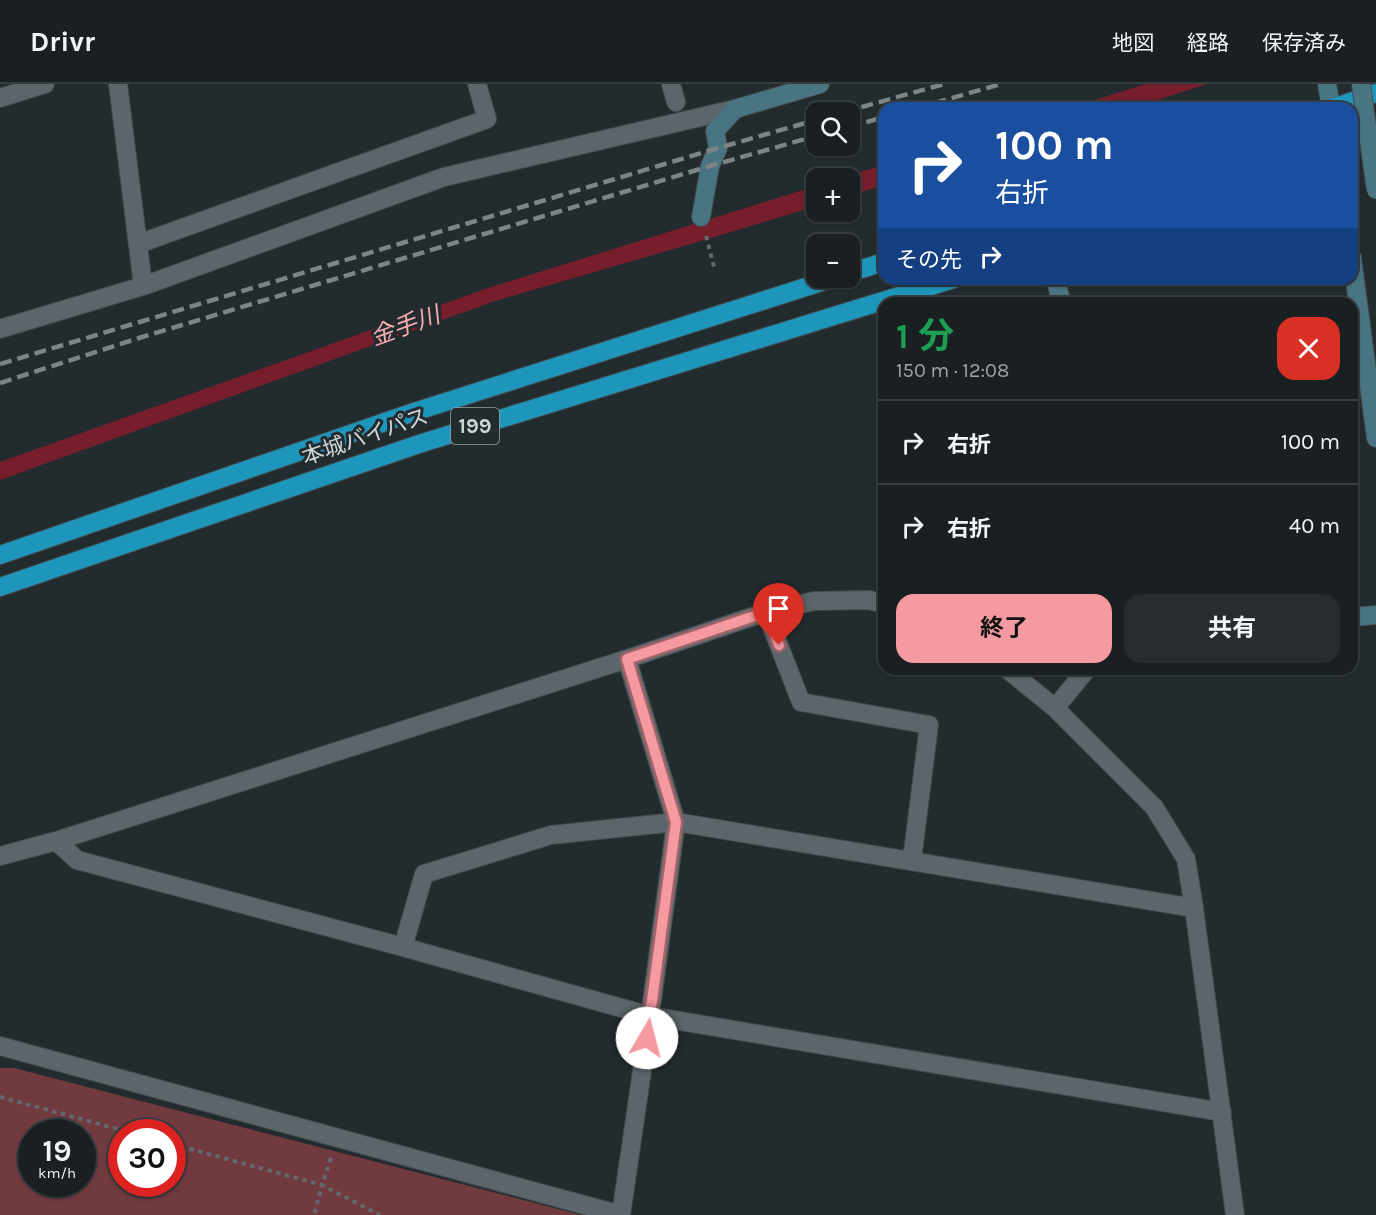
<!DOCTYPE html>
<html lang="ja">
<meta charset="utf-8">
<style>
:root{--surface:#1a2022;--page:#272d2f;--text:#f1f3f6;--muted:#9fa3a5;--line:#383e40;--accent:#f49aa0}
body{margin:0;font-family:Karla,"Noto Sans JP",sans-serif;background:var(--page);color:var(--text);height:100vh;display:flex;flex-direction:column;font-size:22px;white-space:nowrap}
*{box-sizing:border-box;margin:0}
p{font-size:20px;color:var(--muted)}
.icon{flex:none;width:33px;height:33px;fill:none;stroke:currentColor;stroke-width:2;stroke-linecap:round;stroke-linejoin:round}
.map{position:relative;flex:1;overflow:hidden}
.sheet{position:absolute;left:878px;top:213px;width:480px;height:378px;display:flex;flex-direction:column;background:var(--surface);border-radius:18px;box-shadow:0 2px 4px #0004,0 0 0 2px var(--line)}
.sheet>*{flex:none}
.banner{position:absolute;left:878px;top:18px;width:480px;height:183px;border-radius:18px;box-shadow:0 2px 4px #0004,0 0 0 2px var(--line);background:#1a4fa0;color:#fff;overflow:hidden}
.buttons{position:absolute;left:806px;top:18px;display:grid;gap:12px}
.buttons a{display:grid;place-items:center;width:54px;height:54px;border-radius:12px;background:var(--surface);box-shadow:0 2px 4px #0004,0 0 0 2px var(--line);font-size:30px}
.speed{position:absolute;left:18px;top:1035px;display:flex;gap:12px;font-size:30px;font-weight:700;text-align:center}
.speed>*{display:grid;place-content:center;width:78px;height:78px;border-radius:50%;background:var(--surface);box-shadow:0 2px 4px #0004,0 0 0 2px var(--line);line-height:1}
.speed small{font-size:15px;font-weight:400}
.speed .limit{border:9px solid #d22;background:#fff;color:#111}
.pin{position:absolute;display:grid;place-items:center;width:51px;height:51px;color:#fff;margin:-62px -26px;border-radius:50% 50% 50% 0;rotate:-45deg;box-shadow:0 0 6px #0007}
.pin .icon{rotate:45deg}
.me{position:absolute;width:66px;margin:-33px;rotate:8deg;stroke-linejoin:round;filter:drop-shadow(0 0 4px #0008)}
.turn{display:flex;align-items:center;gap:21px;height:126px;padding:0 18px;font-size:27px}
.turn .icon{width:78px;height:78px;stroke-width:2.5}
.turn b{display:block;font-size:42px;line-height:51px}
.then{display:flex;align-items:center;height:57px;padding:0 18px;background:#0003;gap:12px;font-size:22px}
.round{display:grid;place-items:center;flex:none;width:63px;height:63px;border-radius:18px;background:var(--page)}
.summary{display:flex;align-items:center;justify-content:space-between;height:102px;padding:0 18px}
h1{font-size:36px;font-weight:700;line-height:45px;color:#1e9e55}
.action{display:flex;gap:12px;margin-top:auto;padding:12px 18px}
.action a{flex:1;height:69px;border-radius:18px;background:var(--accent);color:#111;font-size:24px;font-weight:700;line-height:69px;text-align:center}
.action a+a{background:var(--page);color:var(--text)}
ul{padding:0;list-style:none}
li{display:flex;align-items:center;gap:18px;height:84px;padding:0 18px;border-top:2px solid var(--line)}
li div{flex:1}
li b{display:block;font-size:22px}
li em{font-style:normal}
header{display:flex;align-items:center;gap:36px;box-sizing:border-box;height:84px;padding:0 30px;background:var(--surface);border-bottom:2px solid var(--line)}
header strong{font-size:28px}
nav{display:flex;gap:33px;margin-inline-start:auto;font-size:21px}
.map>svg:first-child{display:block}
</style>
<header>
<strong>Drivr</strong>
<nav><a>地図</a><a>経路</a><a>保存済み</a></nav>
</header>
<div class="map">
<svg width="1376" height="1131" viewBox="0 0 1376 1131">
<rect width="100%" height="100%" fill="#222b2e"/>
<path fill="#703a3f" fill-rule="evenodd" d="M0,984H14L581,1131H0ZM32,1048H82V1100H32ZM122,1048H172V1100H122Z"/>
<path fill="#771e2d" d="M1146,0H1208L1131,24H1069Z
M883,81V101L849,112V94H841Z
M816,102V122L718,152L495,217L0,396V378L488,204Z"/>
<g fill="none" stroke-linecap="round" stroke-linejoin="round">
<defs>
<path id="street" d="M118,0L143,202
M671,0L676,18
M0,14L45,0
M138,160L487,35L477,0
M0,245L143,202L444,93L735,25
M766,528L801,618L929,641L912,776
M1007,585L1055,624L1154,723L1186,775L1194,824L1235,1131
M1055,624L1087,585
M56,757L77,776L403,863
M0,772L56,757L627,575L766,528L814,517L869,516L884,520
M1194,824L676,738L551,751L424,790L403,863L650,932L1222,1028
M0,962L621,1131
M621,1131L650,932L676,738L627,575"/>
<path id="secondary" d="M1327,0L1331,24
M701,133L710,82L718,64L715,47L735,25L820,0
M1352,174L1376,354
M1055,195L1062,219
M1352,533L1376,531"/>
<path id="highway" d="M1333,24L1376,9
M1352,57L1376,48
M849,189L884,178
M0,471L411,329L834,194
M0,503L422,359L954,195"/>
</defs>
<use href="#street" stroke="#42494c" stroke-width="20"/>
<use href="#secondary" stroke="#42494c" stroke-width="20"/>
<use href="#highway" stroke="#42494c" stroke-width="20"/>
<path stroke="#61696c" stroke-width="4" stroke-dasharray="4.5 4.5" stroke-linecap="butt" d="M706,152L714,183
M0,1013L129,1048
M172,1060L322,1101L314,1131
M331,1074L322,1101L380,1131"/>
<use href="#street" stroke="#5c666a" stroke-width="18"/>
<use href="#secondary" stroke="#497482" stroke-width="18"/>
<use href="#highway" stroke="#1e95ba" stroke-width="18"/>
<path stroke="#7d8486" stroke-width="4.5" stroke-dasharray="12 6" stroke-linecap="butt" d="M917,24L1001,0
M844,28L944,0
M849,43L884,33
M0,280L718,64L816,36
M0,299L139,254L710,82L816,52"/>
<defs>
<path id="secondary-bridge" d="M1361,0L1376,106"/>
</defs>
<use href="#secondary-bridge" stroke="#42494c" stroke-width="20" stroke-linecap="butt"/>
<use href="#secondary-bridge" stroke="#497482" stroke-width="18"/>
</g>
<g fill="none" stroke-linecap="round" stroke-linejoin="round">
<defs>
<path id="route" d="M647,954L676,738L627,575L766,528L779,561"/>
</defs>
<use href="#route" stroke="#9f6468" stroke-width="15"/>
<use href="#route" stroke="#f49aa0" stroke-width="10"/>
</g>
<g text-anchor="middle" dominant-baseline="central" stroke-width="6" stroke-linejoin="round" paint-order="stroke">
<rect fill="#222b2e" stroke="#9ba2a4" stroke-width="1.5" x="451" y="324" width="48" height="36" rx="4.5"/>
<g font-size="21" font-weight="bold" fill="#cfd5d7">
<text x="475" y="342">199</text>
</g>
<g font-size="22" fill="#cfd5d7" stroke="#222b2e">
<text transform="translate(365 353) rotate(-19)">本城バイパス</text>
</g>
<g font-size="24" font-style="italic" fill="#f9abb0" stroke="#222b2e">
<text transform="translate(405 242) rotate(-20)">金手川</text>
</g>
</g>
</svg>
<div class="buttons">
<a><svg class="icon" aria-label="search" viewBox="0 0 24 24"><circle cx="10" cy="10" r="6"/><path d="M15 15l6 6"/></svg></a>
<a>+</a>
<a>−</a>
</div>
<div class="speed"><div>19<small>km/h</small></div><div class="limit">30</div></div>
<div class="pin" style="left:779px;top:561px;background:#d93025"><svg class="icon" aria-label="arrive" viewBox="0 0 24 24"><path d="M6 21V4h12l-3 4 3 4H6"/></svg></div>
<svg class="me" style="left:647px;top:954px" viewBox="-20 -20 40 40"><circle r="19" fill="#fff"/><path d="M0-13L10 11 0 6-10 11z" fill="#f49aa0"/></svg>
<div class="banner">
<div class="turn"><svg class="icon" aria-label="right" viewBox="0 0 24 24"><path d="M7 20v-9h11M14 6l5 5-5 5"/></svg><div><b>100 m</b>右折</div></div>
<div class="then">その先<svg class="icon" aria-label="right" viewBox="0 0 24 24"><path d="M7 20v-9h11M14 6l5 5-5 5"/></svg></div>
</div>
<section class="sheet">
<div class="summary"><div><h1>1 分</h1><p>150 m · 12:08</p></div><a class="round" style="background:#d93025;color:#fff"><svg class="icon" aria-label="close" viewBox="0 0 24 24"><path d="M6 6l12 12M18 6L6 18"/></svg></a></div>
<ul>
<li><svg class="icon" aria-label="right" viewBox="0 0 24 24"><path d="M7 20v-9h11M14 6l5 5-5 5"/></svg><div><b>右折</b></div><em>100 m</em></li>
<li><svg class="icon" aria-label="right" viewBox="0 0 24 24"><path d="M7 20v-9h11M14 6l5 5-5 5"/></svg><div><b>右折</b></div><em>40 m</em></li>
</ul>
<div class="action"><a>終了</a><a>共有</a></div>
</section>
</div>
